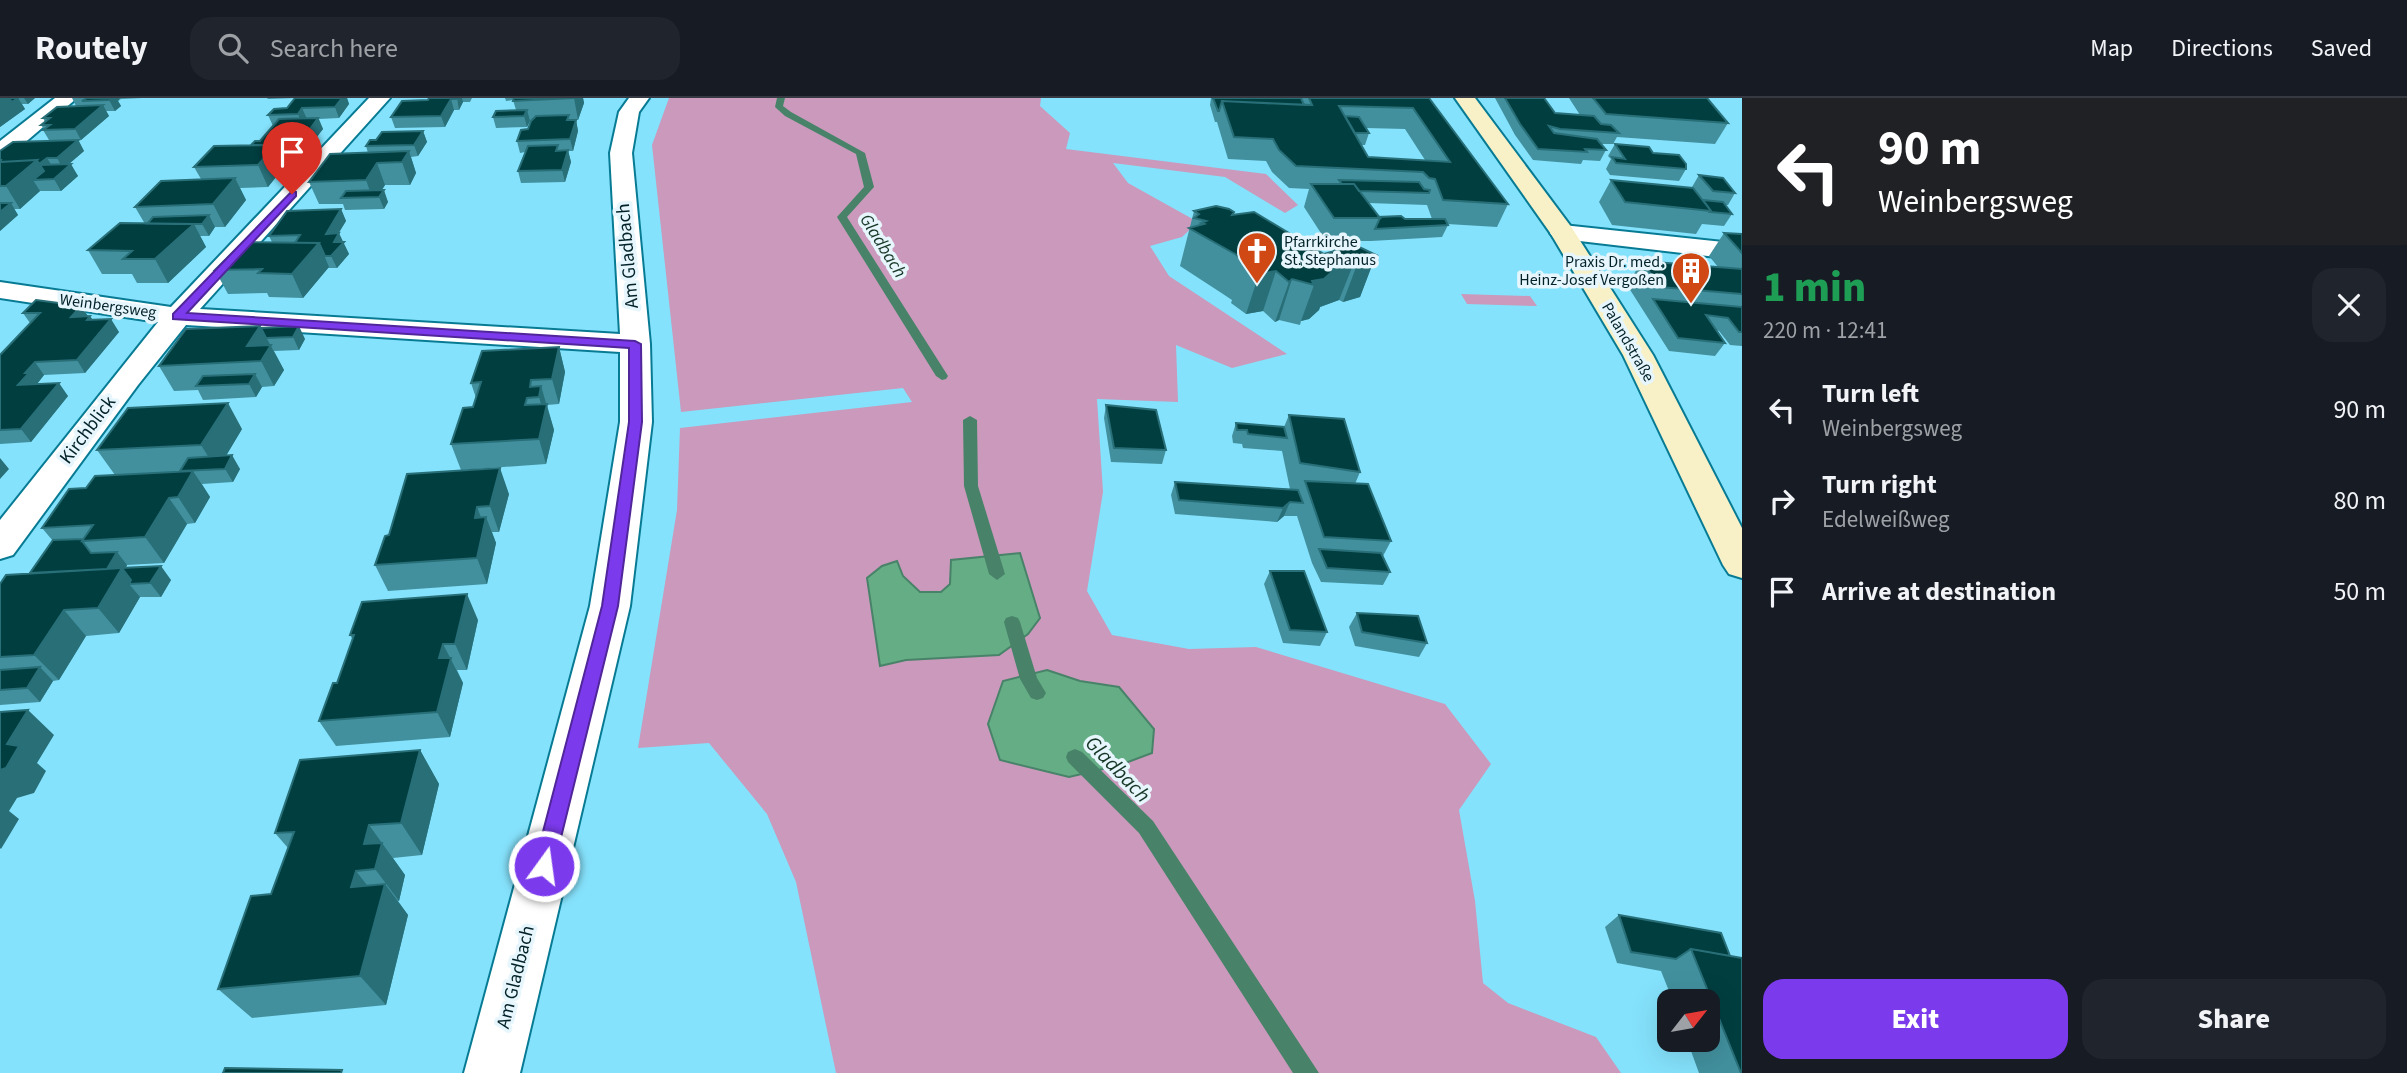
<!DOCTYPE html>
<meta charset="utf-8">
<style>
:root{--surface:#171b24;--page:#20242c;--text:#f1f3f6;--muted:#9ea1a6;--line:#363941;--accent:#7c3aed}
body{margin:0;font-family:"Source Sans 3",sans-serif;background:var(--page);color:var(--text);height:100vh;display:flex;flex-direction:column;font-size:26px;white-space:nowrap}
*{box-sizing:border-box;margin:0}
p{font-size:23px;color:var(--muted)}
.icon{flex:none;width:38px;height:38px;fill:none;stroke:currentColor;stroke-width:2;stroke-linecap:round;stroke-linejoin:round}
.map{position:relative;flex:1;overflow:hidden}
.panel{display:flex;flex-direction:column;background:var(--surface);width:665px}
.panel>*{flex:none}
.guide{background:#202124;color:#fff;overflow:hidden}
.needle{width:46px;rotate:59deg}
.controls{position:absolute;left:1657px;top:891px;display:grid;gap:14px}
.controls a{display:grid;place-items:center;width:63px;height:63px;border-radius:14px;background:var(--surface);box-shadow:0 7px 28px #0002;font-size:35px}
.pin{position:absolute;display:grid;place-items:center;width:60px;height:60px;color:#fff;margin:-72px -30px;border-radius:50% 50% 50% 0;rotate:-45deg;box-shadow:0 0 7px #0007}
.pin .icon{rotate:45deg}
.me{position:absolute;width:77px;margin:-38px;rotate:14deg;stroke-linejoin:round;filter:drop-shadow(0 0 5px #0008)}
.turn{display:flex;align-items:center;gap:24px;height:147px;padding:0 21px;font-size:32px}
.turn .icon{width:91px;height:91px;stroke-width:2.5}
.turn b{display:block;font-size:49px;line-height:60px}
.round{display:grid;place-items:center;flex:none;width:74px;height:74px;border-radius:21px;background:var(--page)}
.head{display:flex;align-items:center;justify-content:space-between;height:119px;padding:0 21px}
h1{font-size:42px;font-weight:800;line-height:52px;color:#1e9e55}
.cta{display:flex;gap:14px;margin-top:auto;padding:14px 21px}
.cta a{flex:1;height:80px;border-radius:21px;background:var(--accent);color:#fff;font-size:28px;font-weight:800;line-height:80px;text-align:center}
.cta a+a{background:var(--page);color:var(--text)}
ul{padding:0;list-style:none}
li{display:flex;align-items:center;gap:21px;height:91px;padding:0 21px}
li div{flex:1}
li b{display:block;font-size:26px}
li em{font-style:normal}
header{display:flex;align-items:center;gap:42px;box-sizing:border-box;height:98px;padding:0 35px;background:var(--surface);border-bottom:2px solid var(--line)}
header strong{font-size:33px}
nav{display:flex;gap:38px;margin-inline-start:auto;font-size:24px}
.search{width:490px;height:63px;background:var(--page);display:flex;align-items:center;gap:18px;box-sizing:border-box;padding:0 24px;border-radius:21px;color:var(--muted);font-size:26px}
main{display:flex;flex:1;min-height:0}
.map>svg:first-child{display:block}
</style>
<header>
<strong>Routely</strong>
<div class="search"><svg class="icon" aria-label="search" viewBox="0 0 24 24"><circle cx="10" cy="10" r="6"/><path d="M15 15l6 6"/></svg>Search here</div>
<nav><a>Map</a><a>Directions</a><a>Saved</a></nav>
</header>
<main>
<div class="map">
<svg width="1742" height="975" viewBox="0 0 1742 975">
<rect width="100%" height="100%" fill="#85e2fc"/>
<path fill="#ca99bb" d="M669,0H1041L1040,8L1070,35L1066,51L1266,76L1298,107L1285,115L1225,79L1113,65L1128,85L1198,124L1182,139L1150,148L1169,178L1287,256L1232,270L1176,247L1178,304L1097,301L1103,394L1087,493L1112,537L1189,551L1256,549L1445,606L1491,666L1459,712L1475,803L1483,885L1508,905L1596,939L1621,975H836L796,784L767,716L709,645L638,650L677,412L680,330L912,304L903,290L681,314L652,47Z
M1461,196L1530,198L1537,208L1467,206Z"/>
<path fill="#65ad85" stroke="#488369" stroke-width="2" d="M1020,455L1040,520L1028,536L999,557L906,562L880,568L867,480L882,468L897,463L903,478L920,494H941L950,486L951,462Z
M1047,572L1080,583L1119,589L1154,631L1152,655L1120,667L1069,679L1000,662L988,626L1003,583Z"/>
<g fill="none" stroke-linecap="round" stroke-linejoin="round">
<path fill="#488369" fill-rule="evenodd" d="M777,0H785L783,8L791,14L865,55L874,89L847,119L948,278L946,281L942,282L936,278L837,119L864,89L856,56L785,18L775,9Z
M970,318L977,322L978,388L1005,476L997,482L989,476L964,388L963,322Z
M1012,518L1018,520L1020,524L1037,580L1046,595L1043,600L1037,602L1031,600L1020,581L1004,524L1006,520Z
M1075,651L1082,654L1153,723L1319,975H1293L1139,735L1068,664L1066,659L1068,654Z"/>
<defs>
<path id="street" d="M55,0H77L8,59L0,61V43Z
M369,0H390L200,211L620,236L610,55L619,14L629,0H649L639,14L632,55L650,246L652,324L630,508L520,975H464L590,508L620,324V254L186,227L138,287L13,457L0,461V422L158,224L0,200V184L171,209Z
M1563,127L1742,146V162L1554,140L1550,135L1554,130Z"/>
<path id="secondary" d="M1455,0H1475L1572,130L1653,257L1742,430V480L1729,476L1723,467L1623,257L1551,136Z"/>
</defs>
<use href="#street" stroke="#087b94" stroke-width="4"/>
<use href="#secondary" stroke="#087b94" stroke-width="4"/>
<use href="#street" fill="#fff" fill-rule="evenodd"/>
<use href="#secondary" fill="#f8f1c7" fill-rule="evenodd"/>
</g>
<path fill="#42909e" fill-rule="evenodd" d="M0,0H35L28,6H22L25,11L0,29Z
M72,0H142L121,1L118,3L121,8L115,13H106L109,18L81,42L79,43L84,53L69,66L78,78L61,93H40L20,111H14L18,117L0,133V53L49,42L43,32L44,31L41,27L45,24L43,20L76,8Z
M267,0H347L349,6L339,20L319,21L323,31L306,53L293,54L291,56L292,59L268,89L240,90L246,102L225,129H215L209,138H200L206,149L168,185H137L132,176H102L88,152L145,126L135,109L201,81L194,69L260,43L273,28L268,17L287,10L295,0L268,1Z
M429,0H472L470,4H463L459,12H454L445,29L395,30L391,19L428,2Z
M505,0H583L584,5L578,22H570H576L578,33L573,53H568L571,64L565,84L521,85L518,73L525,54L520,55L517,43L528,31L532,23H530L527,29L496,30L493,19L516,12L513,2L506,3Z
M1211,0H1296L1301,1L1302,0H1429L1508,106L1497,129L1447,126L1448,127L1442,139L1371,143H1326L1304,109L1309,91L1289,90L1272,74L1266,63L1228,61L1217,24H1215L1210,7ZM1366,30L1405,31L1425,62L1368,59L1361,47H1365L1369,35ZM1368,105L1427,107L1432,121H1405L1379,119Z
M1495,0H1544L1555,15L1580,17L1569,0H1707L1728,25L1715,46L1617,39L1613,46H1601L1606,52L1600,63L1583,62L1581,66L1533,62L1515,37Z
M423,33L427,44L418,58L411,59L416,75L410,87H385L382,92L388,104L384,111L345,112L343,106H319L309,84L368,55L366,48L376,42Z
M1615,46L1653,55L1686,71L1679,83L1610,77L1606,71L1611,61L1608,58Z
M1699,77L1735,95L1728,107H1725L1732,116L1724,128L1702,126L1696,136L1612,127L1599,104L1611,82L1693,90L1692,89Z
M341,111L346,123L338,135L349,156L337,170H328L303,200L269,199L267,195L228,196L215,172L272,144L269,138Z
M1194,113L1233,117L1324,156L1332,154L1334,150L1375,159L1360,199L1343,204L1339,202L1320,209L1319,212L1309,221L1301,223L1300,227L1279,222L1275,224L1263,213L1246,216L1231,205L1232,202L1223,196L1180,168Z
M1724,135L1742,136V248L1730,247L1719,233L1716,232L1725,245L1715,258L1669,253L1627,187L1642,163L1718,169L1709,158Z
M81,208L88,218L93,222L119,234L85,275L44,277L37,286L68,298L31,344L0,346V257L30,225L23,215Z
M261,230L305,241L299,252L274,253L284,272L274,288L262,289L256,299L203,302L198,292L174,293L159,268Z
M559,249L565,274L559,306L547,307L554,332L546,366L461,372L451,346L473,309L476,300L471,285Z
M1106,307L1166,352L1162,366L1111,364L1104,320Z
M1289,317L1360,374L1355,386L1391,443L1383,458L1390,474L1383,487L1321,484L1312,465L1297,418H1284L1277,424L1175,416L1171,397L1175,384L1290,391L1282,353L1243,350L1242,346L1233,345L1232,338L1236,325L1284,329Z
M242,331L226,358L240,371L233,384L202,386L210,399L195,425L187,426L164,465L127,467L126,470L171,482L161,499H140L119,535L86,538L59,582L53,583L40,604L0,607V486L31,476L53,443L42,430L86,390L115,377L97,352Z
M509,396L499,434H492L496,445L487,486L388,493L375,467L389,437Z
M1270,473L1327,534L1320,548L1283,545L1264,486Z
M1357,515L1427,545L1419,559L1355,548L1349,529Z
M478,522L467,572H457L463,585L450,639L336,648L319,623L337,585L353,542L350,537Z
M420,652L439,686L422,757L393,760L405,777L399,803H398L408,817L386,907L252,920L218,891L271,796L288,750L275,735Z
M1619,817L1730,858L1742,975H1699L1687,942H1708V903H1673L1661,873L1617,865L1605,829Z"/>
<path fill="#286f78" d="M0,0H18L25,11L0,29Z
M24,0H35L28,6Z
M107,0H120L118,3L121,8L115,13L109,2Z
M342,0H347L349,6L339,20L335,9Z
M457,0H462L463,4L459,12Z
M574,0H583L584,5L578,22Z
M451,1L454,12L445,29L441,18Z
M103,7L109,18L81,42L75,31Z
M302,10L307,21L302,27L298,16Z
M527,12L530,23L527,29L524,18Z
M318,20L323,31L306,53L302,42Z
M576,22L578,33L573,53L570,41Z
M423,33L427,44L418,58L414,47Z
M78,42L84,53L63,71L57,60Z
M288,42L293,54L291,56L292,59L268,89L258,67L276,47L283,48Z
M568,52L571,64L565,84L562,72Z
M409,53L416,75L410,87L402,64Z
M47,60L54,71L33,82L40,93L20,111L6,88L37,62Z
M377,65L385,87L377,99H372L366,82Z
M71,66L78,78L61,93L54,81Z
M235,80L246,102L225,129L213,106Z
M384,92L388,104L384,111L379,99Z
M11,105L18,117L0,133V114Z
M341,111L346,123L331,148L326,136Z
M209,117L215,129L209,138L202,126Z
M194,126L206,149L168,185L155,161Z
M339,135L349,156L337,170L331,158L334,144Z
M319,145L329,169L303,200L292,176Z
M1376,157L1360,199L1343,204L1358,164Z
M1355,162L1339,202L1320,209L1319,212L1309,221L1301,223L1314,187L1312,183L1331,170Z
M1276,173L1263,213L1246,216L1259,176Z
M1292,181L1279,222L1275,224L1289,184Z
M81,208L89,220L90,218L99,231L71,219Z
M111,221L119,234L85,275L77,262Z
M260,228L284,272L274,288L261,263L247,248Z
M299,228L305,241L299,252L293,239Z
M559,249L565,274L559,306L552,281Z
M35,264L44,277L37,286L18,287L25,275Z
M255,276L262,289L256,299L249,286Z
M59,285L68,298L31,344L21,331Z
M541,288L554,332L546,366L539,341L544,317L539,299Z
M228,305L242,331L218,371H216L201,347Z
M232,357L240,371L233,384L225,371Z
M0,360L9,371L0,381Z
M500,370L509,396L499,434L490,408Z
M193,373L210,399L195,425L178,399Z
M169,400L187,426L164,465L145,439Z
M1290,404L1284,418L1277,424L1283,410Z
M477,409L484,427L486,419L496,445L487,486L477,460L475,420Z
M117,454L127,467L124,473L134,485L129,486L140,499L119,535L98,510L107,471Z
M161,468L171,482L161,499L150,485Z
M467,496L478,522L467,572L455,546Z
M64,512L86,538L59,582L34,557Z
M443,546L463,585L450,639L437,614L439,560Z
M40,569L53,583L40,604L27,590Z
M28,612L54,637L37,665L46,673L34,695L17,700L9,713L19,721L1,751L0,750V672L7,646Z
M420,652L439,686L422,757L401,725Z
M369,727L405,777L399,803L375,771L364,746Z
M356,773L380,804L385,786L408,817L386,907L360,878L351,789Z"/>
<path fill="#003e40" stroke="#286f78" stroke-width="2" fill-rule="evenodd" d="M9,0H18L12,4Z
M87,0H112L109,2L82,3Z
M295,0H342L335,9L302,10L298,16L268,17L274,11L287,10Z
M429,0H457L456,1H451L441,18L391,19L402,3L428,2Z
M514,0H574L513,3Z
M1213,0H1301L1304,7L1222,3L1219,13H1218Z
M1309,0H1429L1508,106L1443,102L1435,81L1429,80L1423,74L1296,68L1279,52L1273,41L1234,39L1222,3L1312,7ZM1339,8L1413,10L1450,64L1368,59Z
M1505,0H1544L1555,15L1594,18L1601,26L1611,27L1619,35L1560,31L1549,28L1554,35L1597,41L1606,52L1585,51L1587,54L1538,51L1520,26Z
M1593,0H1707L1728,25L1606,16Z
M103,7L75,31L43,32L50,27H41L50,20H43L57,9Z
M527,12L524,18L493,19L496,13Z
M569,17L567,22H576L570,41L517,43L521,32L528,31L531,23L536,18Z
M1345,18L1359,19L1369,35H1355Z
M318,20L302,42H288L283,48H288L280,57L276,47H251L255,43H260L279,21Z
M423,33L414,47L366,48L370,42H376L382,34Z
M78,42L57,60H47L39,66L37,62L0,64L1,62H0V53L13,44Z
M1615,46L1649,49L1653,55L1679,57L1686,66V71L1616,65L1612,59L1625,61Z
M276,47L258,67L194,69L214,48Z
M558,47L556,53L568,52L562,72L518,73L528,48Z
M409,53L402,64L377,65L366,82L309,84L330,56Z
M37,62L6,88H0V64Z
M71,66L54,81L33,82L44,73L40,67Z
M1699,77L1723,80L1735,95L1713,93Z
M235,80L213,106L135,109L161,83Z
M1339,82L1419,84L1424,91L1430,92L1429,95L1359,93L1354,86H1342Z
M1611,82L1693,90L1711,113L1625,104Z
M1311,86H1354L1380,120H1334Z
M384,92L379,99L341,100L346,93Z
M1703,102L1723,104L1732,116L1710,114L1711,113Z
M0,105H11L0,114Z
M1216,108L1229,111L1234,114L1232,117L1254,114L1324,156L1338,152L1334,150L1351,145L1376,157L1372,158L1375,160L1358,164L1355,162L1331,170L1334,172L1324,181L1312,183L1314,187L1292,181L1289,184L1276,173L1259,176L1243,165L1246,164L1235,156L1189,130L1204,126L1201,125L1206,123L1194,120L1199,116L1194,113Z
M341,111L326,136L339,135L334,144H344L331,158H325L319,145H295L300,137L269,138L287,113Z
M209,117L202,126H147L153,119Z
M1401,118L1405,121H1445L1448,127L1375,131L1380,120L1379,119Z
M120,125L194,126L155,161H123L132,153L88,152Z
M1724,135L1742,136V155Z
M243,144L319,145L292,176L258,175L262,171L215,172Z
M1642,163L1742,171V196L1660,189Z
M1653,201L1742,209V234H1739L1728,220L1706,217L1725,245L1678,240Z
M36,202L81,208L71,219L90,218L87,222L111,221L77,262L35,264L25,275H29L18,287L59,285L21,331L0,332V257L40,215H23Z
M260,228L247,248L271,247L261,263L159,268L186,231Z
M299,228L293,239L266,240L261,230Z
M559,249L552,281L531,282L530,289L541,288L539,299L527,300L525,307L547,306L539,341L451,346L463,310L473,309L481,284L471,285L482,253Z
M255,276L249,286L196,288L203,278Z
M228,305L201,347L97,352L128,310Z
M1106,307L1156,312L1166,352L1114,350Z
M1289,317L1344,321L1360,374L1300,365Z
M1236,325L1284,329L1287,340L1248,336L1247,332H1237Z
M232,357L225,371L180,373L188,360Z
M500,370L490,408L477,409L475,420L486,419L477,460L375,467L385,438L389,437L407,376Z
M193,373L178,399L169,400L145,439L82,443L93,427L42,430L69,391L86,390L95,378Z
M1305,383L1368,386L1391,443L1324,439Z
M1175,384L1298,392L1303,405L1290,404L1283,410L1179,402Z
M83,441L82,443L91,455L117,454L107,471L30,475L53,442Z
M1319,451L1381,455L1390,474L1327,470Z
M161,468L150,485L129,486L131,482L122,470Z
M122,470L98,510L64,512L34,557L0,559V486L6,477Z
M1270,473H1304L1327,534L1290,532Z
M467,496L455,546H443L439,560H451L437,614L319,623L333,585H337L354,537H350L362,504Z
M1357,515L1418,518L1427,545L1362,534Z
M40,569L27,590L0,592V572Z
M28,612L7,646L19,648L6,670L0,672V614Z
M420,652L401,725L369,727L364,746L382,745L375,771L356,773L351,789L385,786L360,878L218,891L251,798L271,796L294,734L275,735L300,662Z
M1619,817L1721,835L1730,858L1691,851L1676,861L1631,854Z
M1691,851L1742,860V975H1741Z
M225,970L342,972L341,975H223Z"/>
<path fill="#7c3aed" stroke="#51269a" stroke-width="2" d="M292,93L296,94V98L187,215L635,243L641,246L642,324L618,508L554,768L551,774L544,777L537,774L534,768L602,508L629,324V250L173,221V216Z"/>
<defs>
<symbol id="church-pin" viewBox="-11 -11 22 30"><path d="M0 17L-7.5 6A9.5 9.5 0 1 1 7.5 6Z" fill="#d04915" stroke="#e6f6fc"/><path d="M-1.2-6h2.4v3.5h3.3v2.4h-3.3V6h-2.4V-.1h-3.3v-2.4h3.3Z" fill="#fff"/></symbol>
<symbol id="building-pin" viewBox="-11 -11 22 30"><path d="M0 17L-7.5 6A9.5 9.5 0 1 1 7.5 6Z" fill="#d04915" stroke="#e6f6fc"/><path d="M-4-6H4V6H1V3H-1V6H-4ZM-2.5-4.3h1.7v1.8h-1.7ZM.8-4.3h1.7v1.8H.8ZM-2.5-1h1.7V.8h-1.7ZM.8-1h1.7V.8H.8Z" fill="#fff"/></symbol>
</defs>
<g fill-rule="evenodd">
<use href="#church-pin" x="1235" y="131" width="44" height="60"/>
<use href="#building-pin" x="1669" y="151" width="44" height="60"/>
</g>
<g text-anchor="middle" dominant-baseline="central" stroke-width="7" stroke-linejoin="round" paint-order="stroke">
<g font-size="16" fill="#032129" stroke="#e6f6fc" text-anchor="start">
<text x="1284" y="144">Pfarrkirche<tspan x="1284" dy="18">St. Stephanus</tspan></text>
<text x="1664" y="164" text-anchor="end">Praxis Dr. med.<tspan x="1664" dy="18">Heinz-Josef Vergoßen</tspan></text>
</g>
<g font-size="16" fill="#032129" stroke="#e6f6fc">
<text transform="translate(108 208) rotate(8)">Weinbergsweg</text>
<text transform="translate(1628 244) rotate(60)">Palandstraße</text>
</g>
<g font-size="18" font-style="italic" fill="#173726" stroke="#e6f6fc">
<text transform="translate(883 148) rotate(58)">Gladbach</text>
</g>
<g font-size="19" fill="#032129" stroke="#e6f6fc">
<text transform="translate(628 158) rotate(-95)">Am Gladbach</text>
<text transform="translate(88 332) rotate(-53)">Kirchblick</text>
<text transform="translate(516 879) rotate(-76)">Am Gladbach</text>
</g>
<g font-size="21" font-style="italic" fill="#173726" stroke="#e6f6fc">
<text transform="translate(1118 671) rotate(46)">Gladbach</text>
</g>
</g>
</svg>
<div class="controls">
<a><svg class="needle" viewBox="-14 -14 28 28"><path d="M0-13l5 13h-10z" fill="#e53935"/><path d="M0 13l5-13h-10z" fill="#9ea1a6"/></svg></a>
</div>
<div class="pin" style="left:292px;top:96px;background:#d93025"><svg class="icon" aria-label="arrive" viewBox="0 0 24 24"><path d="M6 21V4h12l-3 4 3 4H6"/></svg></div>
<svg class="me" style="left:544px;top:768px" viewBox="-20 -20 40 40"><circle r="17" fill="#7c3aed" stroke="#fff" stroke-width="3"/><path d="M0-11L8 9 0 5-8 9z" fill="#fff"/></svg>
</div>
<section class="panel">
<div class="guide">
<div class="turn"><svg class="icon" aria-label="left" viewBox="0 0 24 24"><path d="M17 20v-9H6M10 6l-5 5 5 5"/></svg><div><b>90 m</b>Weinbergsweg</div></div>
</div>
<div class="head"><div><h1>1 min</h1><p>220 m · 12:41</p></div><a class="round"><svg class="icon" aria-label="close" viewBox="0 0 24 24"><path d="M6 6l12 12M18 6L6 18"/></svg></a></div>
<ul>
<li><svg class="icon" aria-label="left" viewBox="0 0 24 24"><path d="M17 20v-9H6M10 6l-5 5 5 5"/></svg><div><b>Turn left</b><p>Weinbergsweg</p></div><em>90 m</em></li>
<li><svg class="icon" aria-label="right" viewBox="0 0 24 24"><path d="M7 20v-9h11M14 6l5 5-5 5"/></svg><div><b>Turn right</b><p>Edelweißweg</p></div><em>80 m</em></li>
<li><svg class="icon" aria-label="arrive" viewBox="0 0 24 24"><path d="M6 21V4h12l-3 4 3 4H6"/></svg><div><b>Arrive at destination</b></div><em>50 m</em></li>
</ul>
<div class="cta"><a>Exit</a><a>Share</a></div>
</section>
</main>
